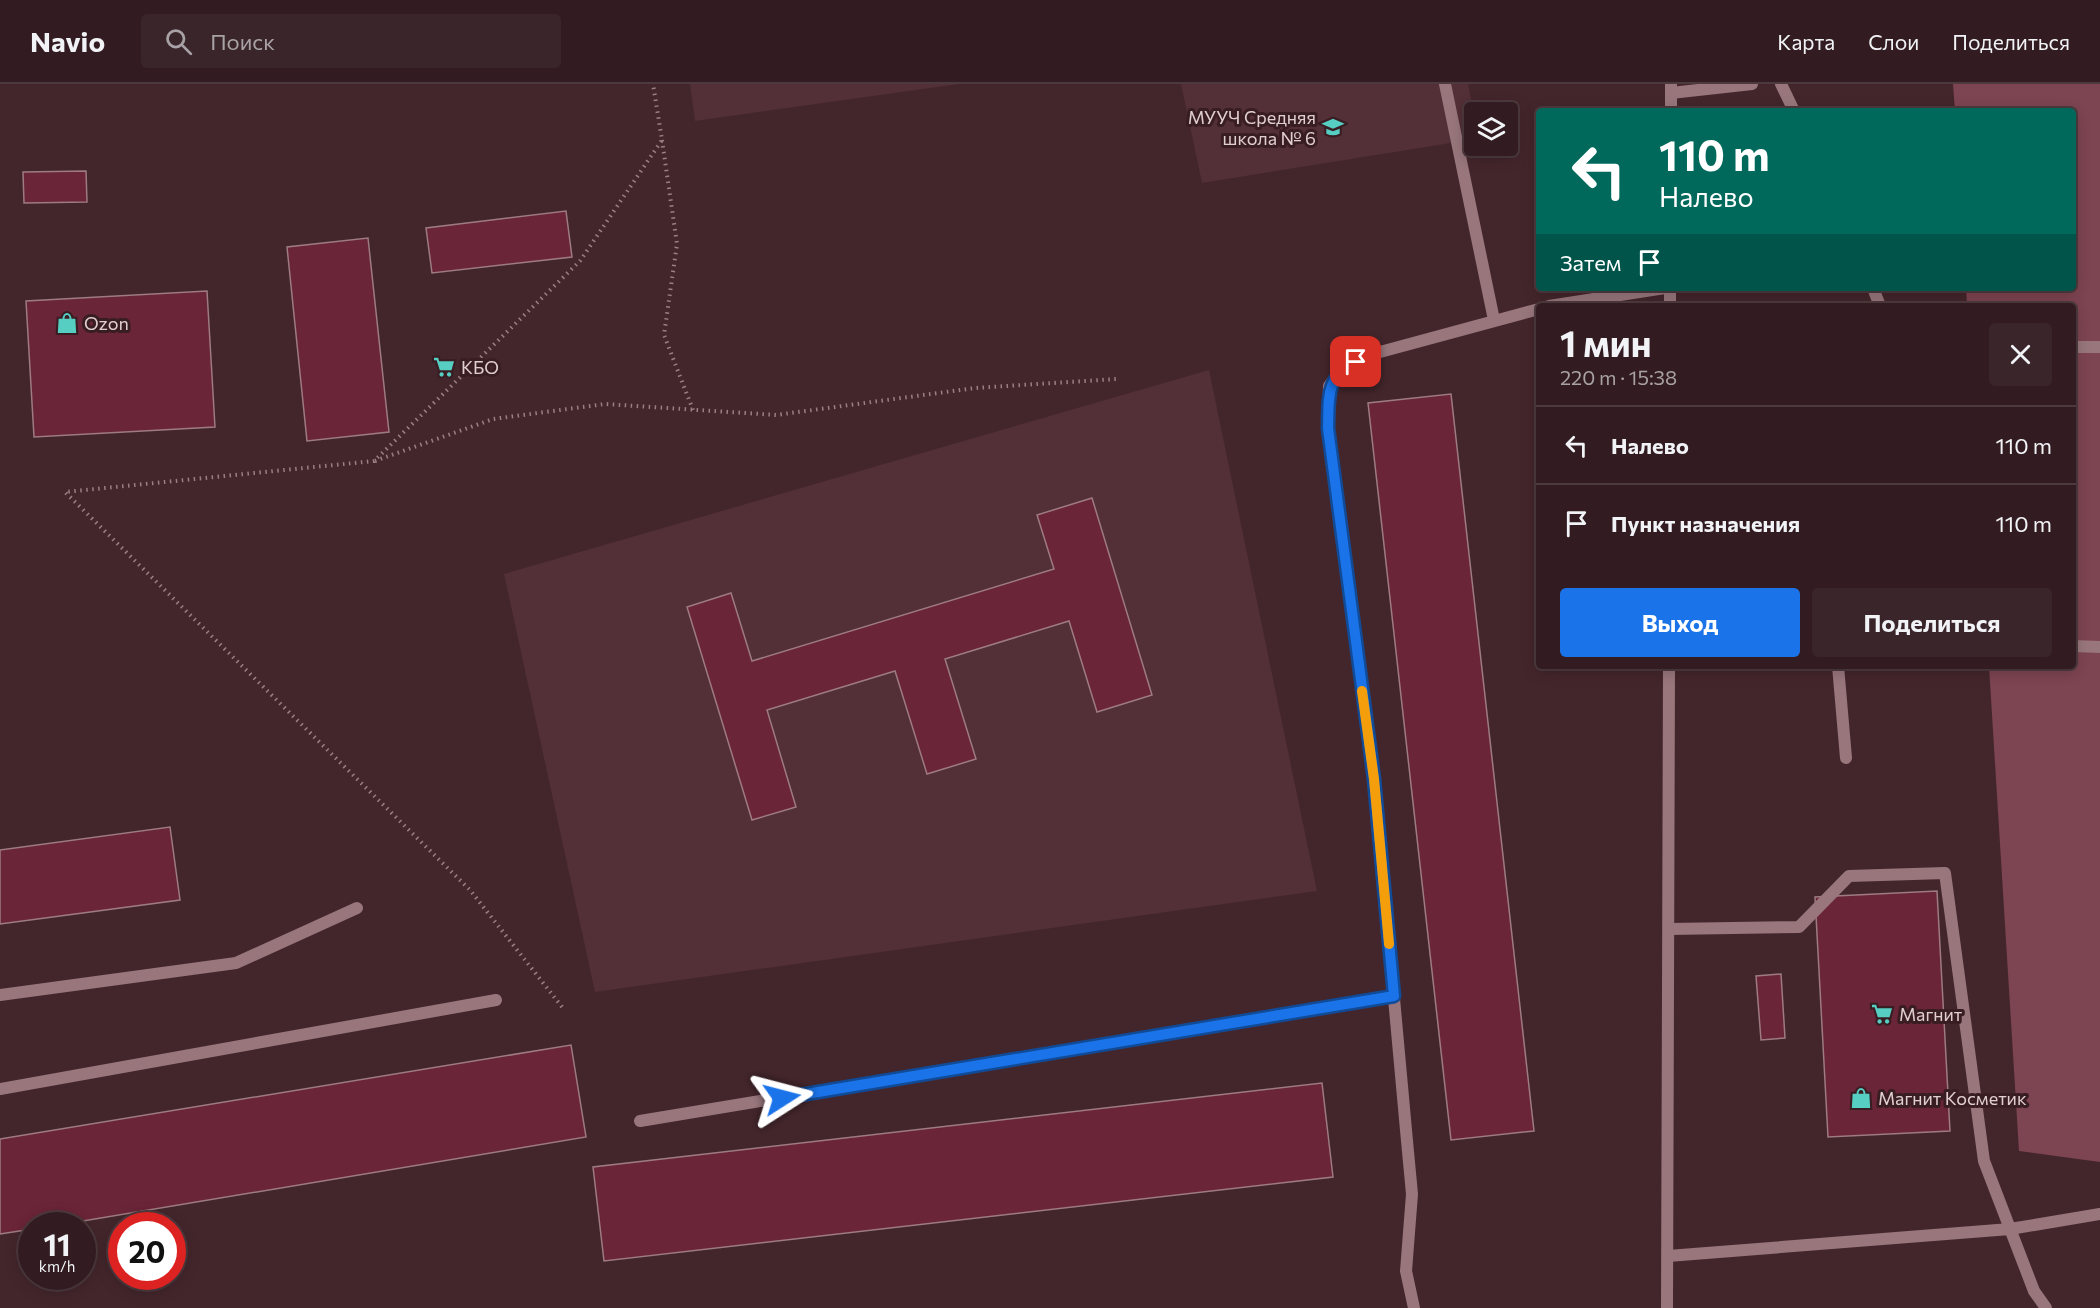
<!DOCTYPE html>
<html lang="ru">
<meta charset="utf-8">
<style>
:root{--surface:#321c21;--page:#3a252a;--text:#f1f3f6;--muted:#a8a1a5;--line:#4d3a3f;--accent:#1a73e8}
body{margin:0;font-family:Commissioner,sans-serif;background:var(--page);color:var(--text);height:100vh;display:flex;flex-direction:column;font-size:22px;white-space:nowrap}
*{box-sizing:border-box;margin:0}
p{font-size:20px;color:var(--muted)}
.icon{flex:none;width:33px;height:33px;fill:none;stroke:currentColor;stroke-width:2;stroke-linecap:round;stroke-linejoin:round}
.map{position:relative;flex:1;overflow:hidden}
.sheet{position:absolute;left:1536px;top:219px;width:540px;height:366px;display:flex;flex-direction:column;background:var(--surface);border-radius:6px;box-shadow:0 3px 15px #0003,0 0 0 2px var(--line)}
.sheet>*{flex:none}
.guide{position:absolute;left:1536px;top:24px;width:540px;height:183px;border-radius:6px;box-shadow:0 3px 15px #0003,0 0 0 2px var(--line);background:#00695c;color:#fff;overflow:hidden}
.buttons{position:absolute;left:1464px;top:18px;display:grid;gap:12px}
.buttons a{display:grid;place-items:center;width:54px;height:54px;border-radius:6px;background:var(--surface);box-shadow:0 3px 15px #0003,0 0 0 2px var(--line);font-size:30px}
.speed{position:absolute;left:18px;top:1128px;display:flex;gap:12px;font-size:30px;font-weight:700;text-align:center}
.speed>*{display:grid;place-content:center;width:78px;height:78px;border-radius:50%;background:var(--surface);box-shadow:0 3px 15px #0003,0 0 0 2px var(--line);line-height:1}
.speed small{font-size:15px;font-weight:400}
.speed .limit{border:9px solid #d22;background:#fff;color:#111}
.pin{position:absolute;display:grid;place-items:center;width:51px;height:51px;color:#fff;margin:-26px;border-radius:12px;box-shadow:0 3px 9px #0006}
.me{position:absolute;width:66px;margin:-33px;rotate:81deg;stroke-linejoin:round;filter:drop-shadow(0 0 4px #0008)}
.turn{display:flex;align-items:center;gap:21px;height:126px;padding:0 24px;font-size:27px}
.turn .icon{width:78px;height:78px;stroke-width:2.5}
.turn b{display:block;font-size:42px;line-height:51px}
.then{display:flex;align-items:center;height:57px;padding:0 24px;background:#0003;gap:12px;font-size:22px}
.round{display:grid;place-items:center;flex:none;width:63px;height:63px;border-radius:6px;background:var(--page)}
.headline{display:flex;align-items:center;justify-content:space-between;height:102px;padding:0 24px}
h1{font-size:36px;font-weight:700;line-height:45px}
.action{display:flex;gap:12px;margin-top:auto;padding:12px 24px}
.action a{flex:1;height:69px;border-radius:6px;background:var(--accent);color:#fff;font-size:24px;font-weight:700;line-height:69px;text-align:center}
.action a+a{background:var(--page);color:var(--text)}
ul{padding:0;list-style:none}
li{display:flex;align-items:center;gap:18px;height:78px;padding:0 24px;border-top:2px solid var(--line)}
li div{flex:1}
li b{display:block;font-size:22px}
li em{font-style:normal}
header{display:flex;align-items:center;gap:36px;box-sizing:border-box;height:84px;padding:0 30px;background:var(--surface);border-bottom:2px solid var(--line)}
header strong{font-size:28px}
nav{display:flex;gap:33px;margin-inline-start:auto;font-size:21px}
.search{width:420px;height:54px;background:var(--page);display:flex;align-items:center;gap:15px;box-sizing:border-box;padding:0 21px;border-radius:6px;color:var(--muted);font-size:22px}
.map>svg:first-child{display:block}
</style>
<header>
<strong>Navio</strong>
<div class="search"><svg class="icon" aria-label="search" viewBox="0 0 24 24"><circle cx="10" cy="10" r="6"/><path d="M15 15l6 6"/></svg>Поиск</div>
<nav><a>Карта</a><a>Слои</a><a>Поделиться</a></nav>
</header>
<div class="map">
<svg width="2100" height="1224" viewBox="0 0 2100 1224">
<rect width="100%" height="100%" fill="#43262c"/>
<path fill="#532f37" d="M690,0H959L695,37Z
M1181,0H1468L1474,29V58H1457L1202,99Z
M1209,286L1317,807L595,908L504,490Z"/>
<path fill="#7d4451" d="M1953,0H2100V1078L2019,1067L1989,582H2073V222H1967L1966,204H2073V27H1955Z"/>
<path fill="#6b2538" stroke="#9d7b81" stroke-width="1.5" d="M86,87L87,118L24,119L23,88Z
M566,127L572,173L432,189L426,144Z
M368,154L389,348L307,357L287,163Z
M207,207L215,343L34,353L26,217Z
M1451,310L1534,1047L1451,1056L1368,319Z
M1092,414L1152,611L1097,628L1069,537L945,575L976,675L927,690L895,587L767,626L796,723L752,736L687,523L731,509L752,577L1054,485L1037,431Z
M170,743L180,816L0,840V766Z
M1937,807L1950,1047L1828,1053L1815,813Z
M1781,890L1785,954L1761,956L1756,892Z
M571,961L586,1053L53,1142H32V1145L0,1150V1055Z
M1322,999L1333,1093L604,1177L593,1083Z"/>
<g fill="none" stroke-linecap="round" stroke-linejoin="round">
<path stroke="#988084" stroke-width="4" stroke-dasharray="1.5 4.5" stroke-linecap="butt" d="M662,56L677,160L664,251L693,326
M375,377L493,335L605,320L776,331L975,304L1116,295
M562,923L470,806L65,408L374,377L580,177L662,56L653,0"/>
<path stroke="#98767c" stroke-width="12" d="M1445,0L1494,236
M1781,0L1794,27
M1671,9L1752,0
M1873,204L1880,222
M1549,222L1665,204
M2073,263H2100
M2073,562L2100,563
M1838,582L1846,674
M1669,845L1799,843L1849,792L1945,789L1984,1077L2034,1207L2046,1224
M0,911L236,879L357,824
M0,1005L496,916
M640,1037L1394,912
M1668,1172L2010,1145L2100,1130
M1414,1224L1406,1187L1412,1110L1407,1057L1374,695L1328,344L1329,302L1342,285L1369,271L1539,225"/>
<path stroke="#98767c" stroke-width="12" d="M1671,27V0
M1670,222V204
M1667,1224L1669,582"/>
</g>
<g fill="none" stroke-linecap="round" stroke-linejoin="round">
<defs>
<path id="route" d="M782,1014L1394,912L1374,695L1328,344C1329,313 1325,294 1356,278"/>
</defs>
<use href="#route" stroke="#114b97" stroke-width="15"/>
<use href="#route" stroke="#1a73e8" stroke-width="10"/>
<path stroke="#f59e0b" stroke-width="10" d="M1362,607L1374,695L1389,860"/>
</g>
<defs>
<symbol id="school-bare" viewBox="-9 -9 18 18"><path d="M0-5L7-2L0 1L-7-2ZM-4 1L0 2.5L4 1V4Q0 6-4 4Z" fill="#57cec2" stroke="#381d22" stroke-width="2.5" paint-order="stroke"/></symbol>
<symbol id="shop-bare" viewBox="-9 -9 18 18"><path d="M-5-2.5h2.3a2.7 3.5 0 0 1 5.4 0H5L5.5 6h-11ZM-1.5-2.5h3a1.5 2.3 0 0 0-3 0Z" fill="#57cec2" stroke="#381d22" stroke-width="2.5" paint-order="stroke"/></symbol>
<symbol id="supermarket-bare" viewBox="-9 -9 18 18"><path d="M-6-5.5h2.5l.6 2H6L4.5 2H-2.5L-4.4-4H-6ZM-1.5 3.2a1.3 1.3 0 1 0 .1 0ZM3 3.2a1.3 1.3 0 1 0 .1 0Z" fill="#57cec2" stroke="#381d22" stroke-width="2.5" paint-order="stroke"/></symbol>
</defs>
<g fill-rule="evenodd">
<use href="#school-bare" x="1318" y="28" width="30" height="30"/>
<use href="#shop-bare" x="52" y="224" width="30" height="30"/>
<use href="#supermarket-bare" x="429" y="268" width="30" height="30"/>
<use href="#supermarket-bare" x="1867" y="915" width="30" height="30"/>
<use href="#shop-bare" x="1846" y="999" width="30" height="30"/>
</g>
<g text-anchor="middle" dominant-baseline="central" stroke-width="6" stroke-linejoin="round" paint-order="stroke">
<g font-size="18" fill="#e1ced1" stroke="#381d22" text-anchor="start">
<text x="1316" y="33" text-anchor="end">МУУЧ Средняя<tspan x="1316" dy="21">школа № 6</tspan></text>
<text x="84" y="239">Ozon</text>
<text x="461" y="283">КБО</text>
<text x="1899" y="930">Магнит</text>
<text x="1878" y="1014">Магнит Косметик</text>
</g>
</g>
</svg>
<div class="buttons">
<a><svg class="icon" aria-label="layers" viewBox="0 0 24 24"><path d="M12 4l9 5-9 5-9-5zM3 14l9 5 9-5"/></svg></a>
</div>
<div class="speed"><div>11<small>km/h</small></div><div class="limit">20</div></div>
<div class="pin" style="left:1356px;top:278px;background:#d93025"><svg class="icon" aria-label="arrive" viewBox="0 0 24 24"><path d="M6 21V4h12l-3 4 3 4H6"/></svg></div>
<svg class="me" style="left:782px;top:1014px" viewBox="-20 -20 40 40"><path d="M0-17L14 15 0 8-14 15z" fill="#1a73e8" stroke="#fff" stroke-width="4"/></svg>
<div class="guide">
<div class="turn"><svg class="icon" aria-label="left" viewBox="0 0 24 24"><path d="M17 20v-9H6M10 6l-5 5 5 5"/></svg><div><b>110 m</b>Налево</div></div>
<div class="then">Затем<svg class="icon" aria-label="arrive" viewBox="0 0 24 24"><path d="M6 21V4h12l-3 4 3 4H6"/></svg></div>
</div>
<section class="sheet">
<div class="headline"><div><h1>1 мин</h1><p>220 m · 15:38</p></div><a class="round"><svg class="icon" aria-label="close" viewBox="0 0 24 24"><path d="M6 6l12 12M18 6L6 18"/></svg></a></div>
<ul>
<li><svg class="icon" aria-label="left" viewBox="0 0 24 24"><path d="M17 20v-9H6M10 6l-5 5 5 5"/></svg><div><b>Налево</b></div><em>110 m</em></li>
<li><svg class="icon" aria-label="arrive" viewBox="0 0 24 24"><path d="M6 21V4h12l-3 4 3 4H6"/></svg><div><b>Пункт назначения</b></div><em>110 m</em></li>
</ul>
<div class="action"><a>Выход</a><a>Поделиться</a></div>
</section>
</div>
